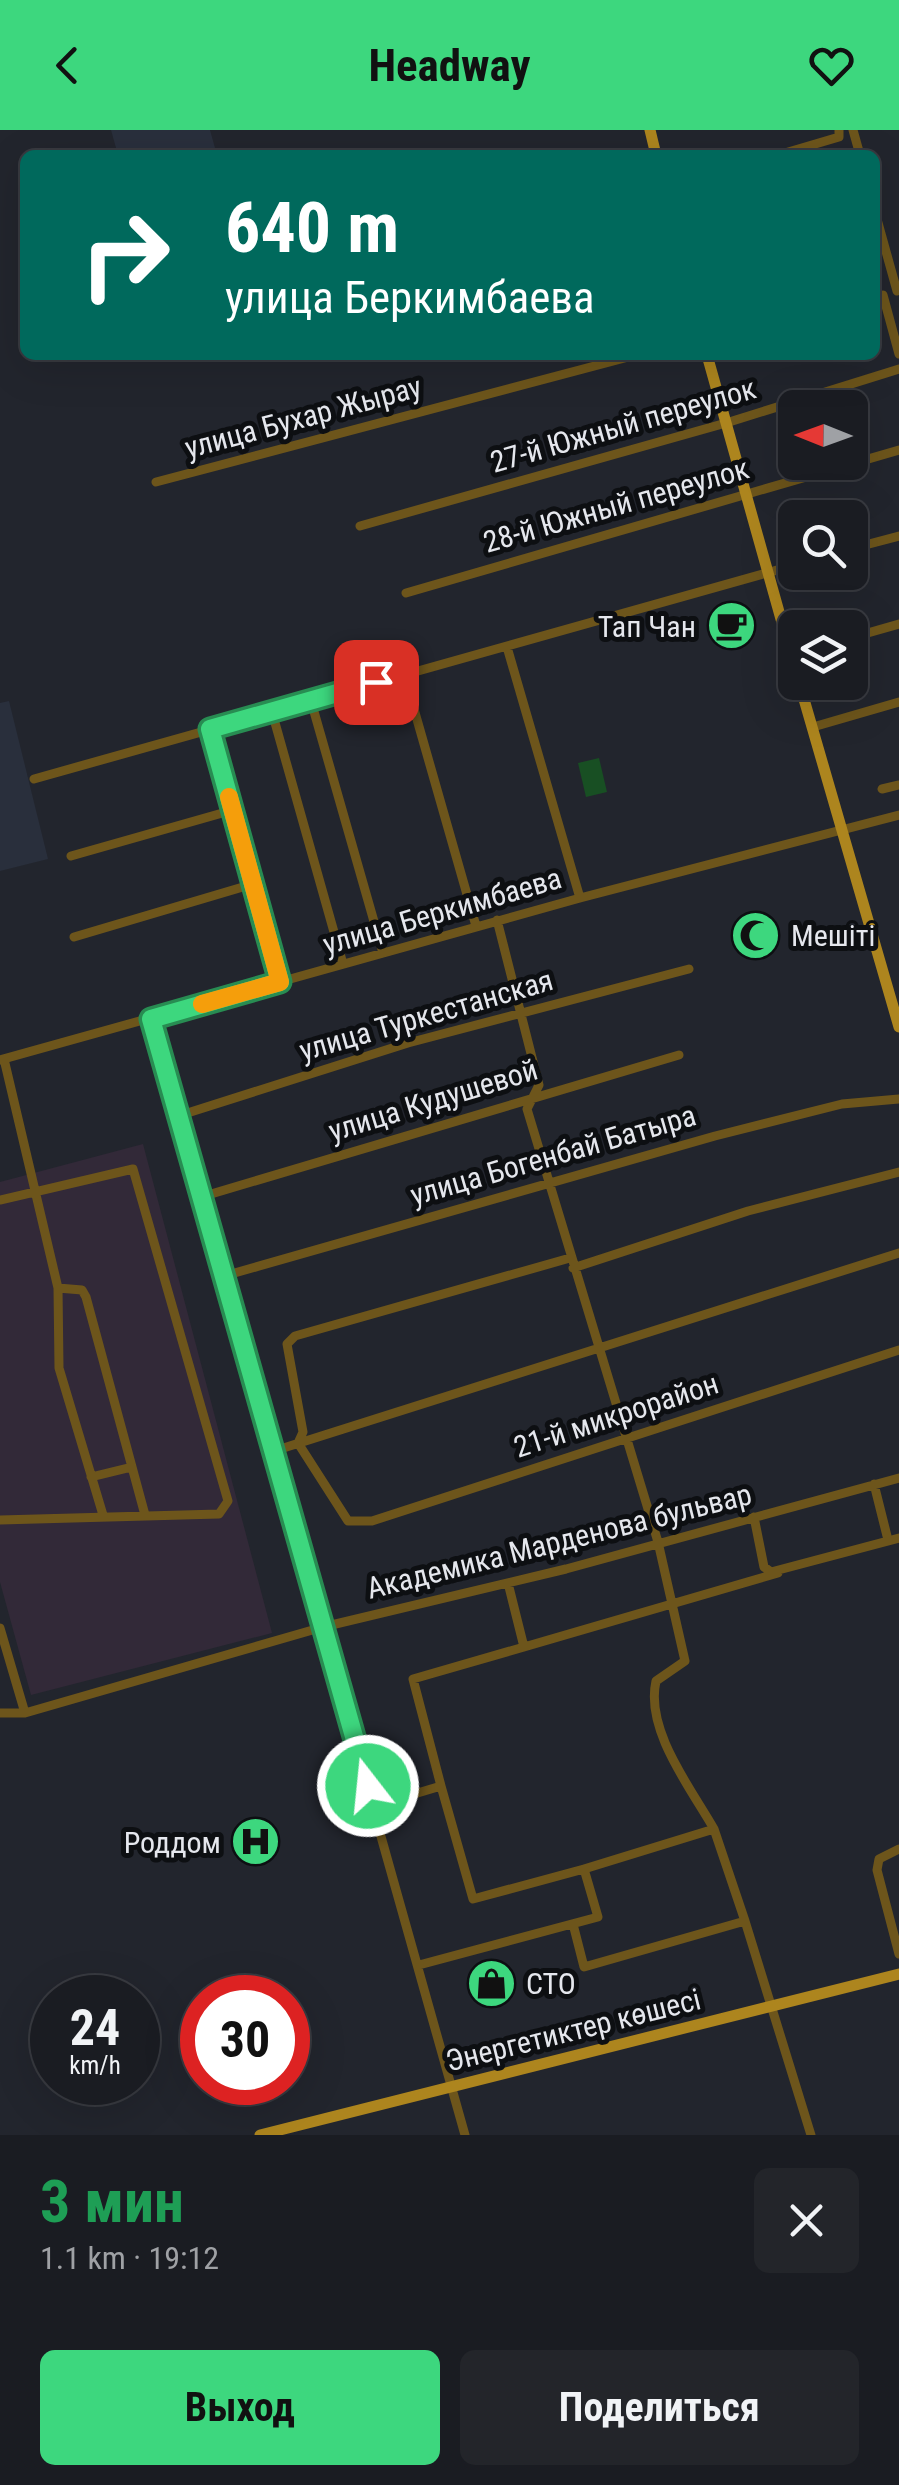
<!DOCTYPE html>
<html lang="ru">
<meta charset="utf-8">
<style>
:root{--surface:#1a1c22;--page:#23252a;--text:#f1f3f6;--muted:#9fa1a5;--line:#383a40;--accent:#3dd77e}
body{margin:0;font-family:"Roboto Condensed",sans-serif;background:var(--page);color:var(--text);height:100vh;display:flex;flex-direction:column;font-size:38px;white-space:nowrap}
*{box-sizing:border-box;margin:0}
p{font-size:32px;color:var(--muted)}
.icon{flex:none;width:55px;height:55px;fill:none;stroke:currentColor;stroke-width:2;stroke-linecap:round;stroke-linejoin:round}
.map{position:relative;height:2005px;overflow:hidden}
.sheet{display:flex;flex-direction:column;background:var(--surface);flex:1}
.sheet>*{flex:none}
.guide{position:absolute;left:20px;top:20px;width:860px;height:210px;border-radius:15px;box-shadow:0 10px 40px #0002,0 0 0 2px var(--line);background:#00695c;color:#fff;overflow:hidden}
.needle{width:65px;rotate:271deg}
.tools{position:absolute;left:778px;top:260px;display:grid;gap:20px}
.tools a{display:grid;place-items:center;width:90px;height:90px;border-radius:15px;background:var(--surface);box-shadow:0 10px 40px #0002,0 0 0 2px var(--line);font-size:50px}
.speed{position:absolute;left:30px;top:1845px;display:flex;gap:20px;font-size:50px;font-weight:700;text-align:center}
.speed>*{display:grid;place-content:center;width:130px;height:130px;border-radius:50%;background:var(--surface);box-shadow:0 10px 40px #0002,0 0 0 2px var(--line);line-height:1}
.speed small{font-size:25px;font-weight:400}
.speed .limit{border:15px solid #d22;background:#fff;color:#111}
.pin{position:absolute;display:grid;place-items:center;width:85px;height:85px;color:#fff;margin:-42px;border-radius:20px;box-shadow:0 5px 15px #0006}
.me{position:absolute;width:110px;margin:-55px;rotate:344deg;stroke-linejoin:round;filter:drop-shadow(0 0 8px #0008)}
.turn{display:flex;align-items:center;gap:35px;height:210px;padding:0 40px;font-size:45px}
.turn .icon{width:130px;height:130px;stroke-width:2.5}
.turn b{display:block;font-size:70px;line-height:85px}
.round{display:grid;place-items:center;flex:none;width:105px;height:105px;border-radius:15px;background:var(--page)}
.head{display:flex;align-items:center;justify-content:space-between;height:170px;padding:0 40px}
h1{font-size:60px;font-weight:700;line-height:75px;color:#1e9e55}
.action{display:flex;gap:20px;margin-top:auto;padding:20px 40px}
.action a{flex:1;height:115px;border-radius:15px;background:var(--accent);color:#111;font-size:40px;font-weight:700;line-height:115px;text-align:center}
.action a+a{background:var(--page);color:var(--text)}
header{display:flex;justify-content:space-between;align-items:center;height:130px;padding:0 40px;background:var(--accent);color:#111;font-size:45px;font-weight:700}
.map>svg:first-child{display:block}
</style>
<header><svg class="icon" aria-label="back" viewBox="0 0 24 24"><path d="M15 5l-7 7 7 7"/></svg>Headway<svg class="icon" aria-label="heart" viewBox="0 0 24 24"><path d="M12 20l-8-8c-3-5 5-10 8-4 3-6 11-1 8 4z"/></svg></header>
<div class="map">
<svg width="899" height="2005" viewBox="0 0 899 2005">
<rect width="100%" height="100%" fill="#22252d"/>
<path fill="#292f3c" d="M111,0H210L215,18L188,25H118Z
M9,571L48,729L0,741V573Z"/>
<path fill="#322938" d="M143,1014L272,1503L31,1565L0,1452V1052Z"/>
<path fill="#184f23" d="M599,628L607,662L586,667L578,633Z"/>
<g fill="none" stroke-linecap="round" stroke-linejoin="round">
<path stroke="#6d551b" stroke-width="9" d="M853,0L860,25
M778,25L839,7V0
M875,82L897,161
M883,165L899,224
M156,352L636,225
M360,396L726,293L899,239
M850,419L899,406
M406,463L899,320
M850,508L899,494
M507,517L580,768
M404,544L476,796
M311,571L383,823
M272,582L343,834
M813,597L899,572
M210,599L280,852
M34,649L795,435
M882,659L899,655
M71,726L233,680
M497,790L539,955L527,979L658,1412L685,1531L656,1551C645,1600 690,1657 714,1699
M74,807L253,754
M151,889L465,2005
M4,929L58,1158L59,1238L103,1385
M0,930L580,768L899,685
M178,986L408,913L689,839
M201,1067L679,925
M0,1070L133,1039L228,1371L219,1384L0,1390
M570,1128L295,1206L287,1214L303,1302L298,1313L348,1391H372L899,1220
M573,1138L748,1081L899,1042
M224,1146L715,1006L842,974L899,969
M58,1158L82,1160L86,1167L145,1385
M274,1321L899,1123
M91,1347L132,1337
M874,1354L888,1410
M754,1387L764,1437L771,1442L899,1408
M0,1498L25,1583
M524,1517L778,1443
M0,1583H25L323,1497L566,1439L899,1348
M441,1656L413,1549L524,1517L508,1453
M374,1676L441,1656L473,1769L584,1739L598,1787L419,1835
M899,1719L879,1729L877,1740L899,1824
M584,1739L714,1699L745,1791
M573,1794L584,1837L745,1791L811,2005"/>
<path stroke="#ad851e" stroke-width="11" d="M650,0L656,25
M707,225L795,539
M799,552L899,897
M260,2005L899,1844"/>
</g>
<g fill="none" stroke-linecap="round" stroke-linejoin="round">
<defs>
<path id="route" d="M368,1656L151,889L280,852L210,599L376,552"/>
</defs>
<use href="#route" stroke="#288c52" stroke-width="25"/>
<use href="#route" stroke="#3dd77e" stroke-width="18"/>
<path stroke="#f59e0b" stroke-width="18" d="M202,874L280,852L229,667"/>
</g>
<defs>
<symbol id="cafe-disc" viewBox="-11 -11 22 22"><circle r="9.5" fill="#3dd77e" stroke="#0d0f12"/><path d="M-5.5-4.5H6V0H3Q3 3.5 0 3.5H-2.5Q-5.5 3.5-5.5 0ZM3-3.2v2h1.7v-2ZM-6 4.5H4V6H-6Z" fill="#111"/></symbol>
<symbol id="mosque-disc" viewBox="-11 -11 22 22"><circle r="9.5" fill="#3dd77e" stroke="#0d0f12"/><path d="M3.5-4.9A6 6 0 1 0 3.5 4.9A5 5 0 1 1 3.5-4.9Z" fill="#111"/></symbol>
<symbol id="hospital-disc" viewBox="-11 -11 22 22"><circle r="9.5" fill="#3dd77e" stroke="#0d0f12"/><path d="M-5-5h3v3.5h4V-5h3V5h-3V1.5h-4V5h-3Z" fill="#111"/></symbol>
<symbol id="shop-disc" viewBox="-11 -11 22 22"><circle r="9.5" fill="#3dd77e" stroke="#0d0f12"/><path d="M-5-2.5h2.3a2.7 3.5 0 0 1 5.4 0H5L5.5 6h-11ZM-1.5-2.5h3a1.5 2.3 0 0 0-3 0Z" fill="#111"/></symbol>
</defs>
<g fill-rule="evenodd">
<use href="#cafe-disc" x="704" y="468" width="55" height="55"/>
<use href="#mosque-disc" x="728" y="778" width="55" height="55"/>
<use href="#hospital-disc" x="228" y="1684" width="55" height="55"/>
<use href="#shop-disc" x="464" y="1826" width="55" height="55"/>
</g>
<g text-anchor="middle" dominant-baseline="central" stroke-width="10" stroke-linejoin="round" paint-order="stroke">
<g font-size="30" fill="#e5e7ed" stroke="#0d0f12">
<text transform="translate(303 287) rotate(-15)">улица Бухар Жырау</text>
<text transform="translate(623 295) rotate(-16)">27-й Южный переулок</text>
<text transform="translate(616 375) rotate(-16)">28-й Южный переулок</text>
<text transform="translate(442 781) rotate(-16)">улица Беркимбаева</text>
<text transform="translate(426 885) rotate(-16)">улица Туркестанская</text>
<text transform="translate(433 970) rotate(-17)">улица Кудушевой</text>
<text transform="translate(553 1025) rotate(-16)">улица Богенбай Батыра</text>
<text transform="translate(616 1285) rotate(-18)">21-й микрорайон</text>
<text transform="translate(559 1411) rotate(-14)">Академика Марденова бульвар</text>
<text transform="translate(573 1900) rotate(-14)">Энергетиктер көшесі</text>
</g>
<g font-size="30" fill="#e5e7ed" stroke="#0d0f12" text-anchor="end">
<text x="696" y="496">Тап Чан</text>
<text x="791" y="805" text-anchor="start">Мешіті</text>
<text x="221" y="1712">Роддом</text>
<text x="526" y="1853" text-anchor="start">СТО</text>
</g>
</g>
</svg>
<div class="tools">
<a><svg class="needle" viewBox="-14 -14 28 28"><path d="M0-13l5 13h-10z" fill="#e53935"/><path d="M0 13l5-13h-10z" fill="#9fa1a5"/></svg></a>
<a><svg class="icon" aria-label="search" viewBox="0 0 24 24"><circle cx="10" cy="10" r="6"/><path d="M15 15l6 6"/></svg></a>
<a><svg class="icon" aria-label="layers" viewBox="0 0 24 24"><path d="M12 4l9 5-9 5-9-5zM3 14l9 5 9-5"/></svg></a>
</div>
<div class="speed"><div>24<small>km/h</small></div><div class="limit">30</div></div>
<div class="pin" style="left:376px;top:552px;background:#d93025"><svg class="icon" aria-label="arrive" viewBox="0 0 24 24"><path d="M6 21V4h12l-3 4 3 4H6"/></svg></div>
<svg class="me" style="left:368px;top:1656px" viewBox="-20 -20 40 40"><circle r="17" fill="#3dd77e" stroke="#fff" stroke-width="3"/><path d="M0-11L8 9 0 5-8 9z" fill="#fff"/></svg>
<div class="guide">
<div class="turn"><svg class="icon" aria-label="right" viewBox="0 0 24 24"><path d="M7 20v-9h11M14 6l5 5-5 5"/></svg><div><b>640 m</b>улица Беркимбаева</div></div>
</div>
</div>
<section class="sheet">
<div class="head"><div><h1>3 мин</h1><p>1.1 km · 19:12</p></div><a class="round"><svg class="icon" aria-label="close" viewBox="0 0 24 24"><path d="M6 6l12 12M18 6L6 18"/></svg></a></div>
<div class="action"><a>Выход</a><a>Поделиться</a></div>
</section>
